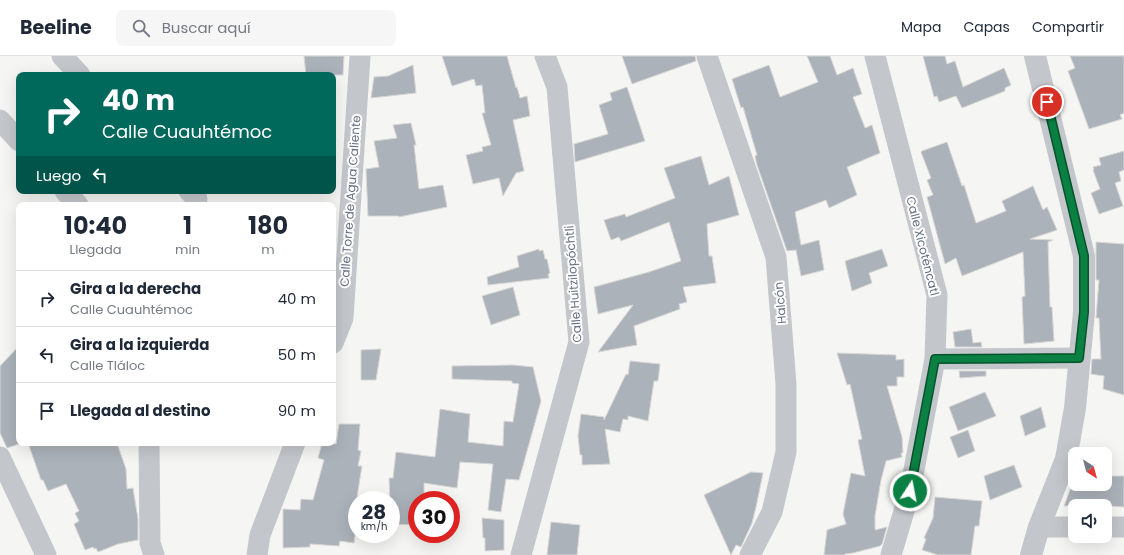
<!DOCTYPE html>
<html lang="es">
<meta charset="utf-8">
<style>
:root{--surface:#fff;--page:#f6f6f7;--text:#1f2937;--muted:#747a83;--line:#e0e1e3}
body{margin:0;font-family:Poppins,sans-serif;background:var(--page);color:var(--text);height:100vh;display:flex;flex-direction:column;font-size:15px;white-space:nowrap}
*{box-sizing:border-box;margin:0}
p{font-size:13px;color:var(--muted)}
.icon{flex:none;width:22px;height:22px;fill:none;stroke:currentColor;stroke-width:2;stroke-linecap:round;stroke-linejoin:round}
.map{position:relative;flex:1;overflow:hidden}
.panel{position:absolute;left:16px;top:146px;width:320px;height:244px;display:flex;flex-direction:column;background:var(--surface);border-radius:8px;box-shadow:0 4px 16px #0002}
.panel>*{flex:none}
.banner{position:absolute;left:16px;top:16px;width:320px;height:122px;border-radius:8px;box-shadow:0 4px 16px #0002;background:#00695c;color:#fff;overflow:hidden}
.needle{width:26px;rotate:144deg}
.buttons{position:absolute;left:1068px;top:391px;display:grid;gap:8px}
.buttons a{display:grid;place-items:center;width:44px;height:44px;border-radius:8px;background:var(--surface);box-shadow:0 4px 16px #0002;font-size:20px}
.speed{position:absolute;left:348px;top:435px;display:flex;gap:8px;font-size:20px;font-weight:700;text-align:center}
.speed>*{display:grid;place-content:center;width:52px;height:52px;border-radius:50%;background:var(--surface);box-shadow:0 4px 16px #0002;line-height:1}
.speed small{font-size:10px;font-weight:400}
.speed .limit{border:6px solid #d22;background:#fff;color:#111}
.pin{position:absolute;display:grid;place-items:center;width:34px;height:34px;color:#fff;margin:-17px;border:2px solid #fff;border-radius:50%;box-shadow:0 1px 4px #0007}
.me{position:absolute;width:44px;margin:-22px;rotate:11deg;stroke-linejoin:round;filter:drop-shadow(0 0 3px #0008)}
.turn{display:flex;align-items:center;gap:14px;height:84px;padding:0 20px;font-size:18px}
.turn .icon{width:52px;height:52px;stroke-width:2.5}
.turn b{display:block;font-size:28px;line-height:34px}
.then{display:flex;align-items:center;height:38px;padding:0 20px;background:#0003;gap:8px;font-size:15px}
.eta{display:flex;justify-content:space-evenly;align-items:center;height:68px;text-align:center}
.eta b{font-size:24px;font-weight:700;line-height:28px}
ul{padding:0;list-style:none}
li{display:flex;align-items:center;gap:12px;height:56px;padding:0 20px;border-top:1px solid var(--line)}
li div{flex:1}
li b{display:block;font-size:15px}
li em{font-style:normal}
header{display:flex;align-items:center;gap:24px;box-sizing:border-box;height:56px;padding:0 20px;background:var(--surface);border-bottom:1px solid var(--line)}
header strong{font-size:19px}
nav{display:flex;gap:22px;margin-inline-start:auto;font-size:14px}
.search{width:280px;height:36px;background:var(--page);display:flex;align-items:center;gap:10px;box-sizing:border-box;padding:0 14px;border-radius:8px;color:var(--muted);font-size:15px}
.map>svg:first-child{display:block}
</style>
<header>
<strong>Beeline</strong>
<div class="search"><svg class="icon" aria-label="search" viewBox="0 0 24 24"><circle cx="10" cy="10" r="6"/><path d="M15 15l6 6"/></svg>Buscar aquí</div>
<nav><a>Mapa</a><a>Capas</a><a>Compartir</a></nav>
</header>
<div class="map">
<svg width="1124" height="499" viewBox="0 0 1124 499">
<rect width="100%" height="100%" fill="#f5f6f3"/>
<path fill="#acb2b9" stroke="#d7d7d5" d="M304,0H344L343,19H306Z
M442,0H507L516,32L517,31L520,42L527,40L530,60L513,64L524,115L516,117L503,140L499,122L473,128L466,99L483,95L482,91L491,89L482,57H485L482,29L476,30L474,23L452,30Z
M622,0H695L696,5L632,28Z
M807,0H830L837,19L853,12L862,38L853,41L865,72L872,69L880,97L847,111L857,139L829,152L826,144L795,156L801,189L819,184L824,214L801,220L796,194L787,195L757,109L755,100L757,99L743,51L741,52L732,23L769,9L780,41L818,26Z
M923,0H945L947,8L955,5L963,31L1004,12L1011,29L1005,32V35L962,52L956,40L939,46L937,40L934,41Z
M1070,0H1124V57L1120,59L1122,63L1089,73L1068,15L1075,12Z
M413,9L416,37L371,42L374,21L388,20Z
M627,31L645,85L575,106L574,88L608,78L599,49L612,44L610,37Z
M411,67L416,89H414L419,133L443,129L447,151L399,161V160H368L366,113L379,111L374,85L397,82L393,69Z
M947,86L962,130L964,129L976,167L1006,155L1002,145L1033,130L1043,154L1047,151L1057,174L1030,183L1053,184L1048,186L1050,251H1052L1054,285L1024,288L1022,241L1025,240L1023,196L962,220L956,202L945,208L927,141L933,139L927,124L931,122L921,96L922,95Z
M1124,95V114L1119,116L1121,125L1115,127L1123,150L1099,158L1091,137L1100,133L1093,114L1094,113L1093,111L1101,109L1099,102Z
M701,100L709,129L729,120L739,159L707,168L709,200H712L716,227L683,231L687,246L679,248L680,253L634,270L637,289L598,296L633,249L598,258L594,231L649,216L681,205L669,166L621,185L619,181L611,184L604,164L625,158L626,161L675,142L664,112Z
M1096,186L1124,188V339L1103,333L1104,320L1091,318L1092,303H1101L1099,262H1096L1099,224H1096Z
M539,193V195L543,194L545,203H547L550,217L548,218L549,222L488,229L487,221L519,211L517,200Z
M882,193L888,210L869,217L872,227L852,235L845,205Z
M513,231L520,259L491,269L482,240Z
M971,273L973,287L981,286L982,291H955L953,276Z
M19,290V388L7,392L0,377V310Z
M381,293L376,324H361V294Z
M837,297L896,299V304L904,303V321H897V330H887L902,381L903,397H901L902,401L886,405L881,424L875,460V474L887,471L882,488L880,490L853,497L845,498V499H824L827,474L846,468L843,458L851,417L865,420L858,384L862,383L850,328L847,329Z
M630,305L660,308L658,325H654L648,365L628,360V364L623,363L620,376L605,373L610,408L582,409V399H580L578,380L581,358L604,361V364L626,318L628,319Z
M513,309L533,311L541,345L519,424L506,423L501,456L488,454L493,408L460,406L457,432L424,427V444H417V469L391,468L389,422H393L396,396L435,401L440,353L470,358L468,386L503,390L504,365L513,366L519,328L512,327V325L452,323V310Z
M959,315H986V320L960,322Z
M985,336L996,360L958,375L949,351Z
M1041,351L1046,371L1025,380L1020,360Z
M339,368H360L358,394L361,395L358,410H362L357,441H359V444H357V467L354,487L340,485L339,490L310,488V491L283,492V453L300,454L301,443L313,444L324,404L318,402L322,387L336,388Z
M968,374L975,395L958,402L950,381Z
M28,387H82V388L117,387L126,413L127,433L133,432L138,463V484L118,488L98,496L96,492L94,493L93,491L85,494L74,468L79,465L75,457L79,455L66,428L48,435L43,424H41Z
M1105,399H1109L1107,420H1124V451L1092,449L1064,450L1075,420V428H1105Z
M1014,409L1022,431L990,444L984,420Z
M751,416L763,417L756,451L752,467L741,491L736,489L731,499L704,439Z
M935,441L982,445L979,470H975L971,499H938L922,494L926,483L924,482L933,462Z
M482,462L504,464V494L485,495V482H483Z
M551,466L580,469L577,499H547Z"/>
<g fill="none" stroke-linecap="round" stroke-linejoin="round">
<path stroke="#c3c6ca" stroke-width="21" d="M62,0L80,19
M707,0L776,201L786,328V396L772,456L750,499
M875,0L937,239L935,303L910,435L891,499
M0,64L19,85
M65,135L78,149
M189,135L197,143
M333,287L343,262L360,0
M935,303L1079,302
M149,387L150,487L154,499
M0,401L46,499
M1039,471H1075
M1105,471H1124
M257,499L260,479L295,387
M521,499L579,286L557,31L545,0"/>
<path stroke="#c3c6ca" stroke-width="22" d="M1031,499L1039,471L1066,403L1075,352L1084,256V200L1035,0"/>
</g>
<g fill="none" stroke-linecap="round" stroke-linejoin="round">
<defs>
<path id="route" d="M910,435L935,303L1079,302L1084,256V200L1047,46"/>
</defs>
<use href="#route" stroke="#07532c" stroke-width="10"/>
<use href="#route" stroke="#0b8043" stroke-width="7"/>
</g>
<g text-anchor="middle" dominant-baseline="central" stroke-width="4" stroke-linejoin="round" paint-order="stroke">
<g font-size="12" fill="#657084" stroke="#fff">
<text transform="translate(350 145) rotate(-86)">Calle Torre de Agua Caliente</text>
<text transform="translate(923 190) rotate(76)">Calle Xicoténcatl</text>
<text transform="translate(573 228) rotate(-94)">Calle Huitzilopóchtli</text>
<text transform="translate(780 247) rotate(-95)">Halcón</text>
</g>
</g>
</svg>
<div class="buttons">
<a><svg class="needle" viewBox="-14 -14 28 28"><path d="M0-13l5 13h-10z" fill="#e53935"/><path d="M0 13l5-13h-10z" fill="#747a83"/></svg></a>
<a><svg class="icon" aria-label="sound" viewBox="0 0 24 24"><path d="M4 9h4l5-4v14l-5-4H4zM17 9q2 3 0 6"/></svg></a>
</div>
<div class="speed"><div>28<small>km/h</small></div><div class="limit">30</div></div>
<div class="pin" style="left:1047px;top:46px;background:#d93025"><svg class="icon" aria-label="arrive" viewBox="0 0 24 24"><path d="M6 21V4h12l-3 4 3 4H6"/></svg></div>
<svg class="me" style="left:910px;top:435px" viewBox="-20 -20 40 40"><circle r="17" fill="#0b8043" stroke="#fff" stroke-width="3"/><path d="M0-11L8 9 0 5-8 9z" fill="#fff"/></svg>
<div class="banner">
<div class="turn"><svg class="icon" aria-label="right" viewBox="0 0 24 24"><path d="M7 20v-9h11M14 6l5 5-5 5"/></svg><div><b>40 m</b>Calle Cuauhtémoc</div></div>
<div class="then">Luego<svg class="icon" aria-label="left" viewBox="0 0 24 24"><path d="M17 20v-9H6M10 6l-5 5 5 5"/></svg></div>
</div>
<section class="panel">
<div class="eta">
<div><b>10:40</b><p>Llegada</p></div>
<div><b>1</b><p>min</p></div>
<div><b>180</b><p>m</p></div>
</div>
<ul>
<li><svg class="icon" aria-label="right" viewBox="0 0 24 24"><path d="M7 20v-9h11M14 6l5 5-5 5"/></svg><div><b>Gira a la derecha</b><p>Calle Cuauhtémoc</p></div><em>40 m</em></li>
<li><svg class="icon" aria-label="left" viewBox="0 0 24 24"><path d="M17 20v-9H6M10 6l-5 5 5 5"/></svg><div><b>Gira a la izquierda</b><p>Calle Tláloc</p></div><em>50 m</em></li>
<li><svg class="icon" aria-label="arrive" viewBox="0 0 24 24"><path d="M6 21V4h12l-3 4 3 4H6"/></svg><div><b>Llegada al destino</b></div><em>90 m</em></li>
</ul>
</section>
</div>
